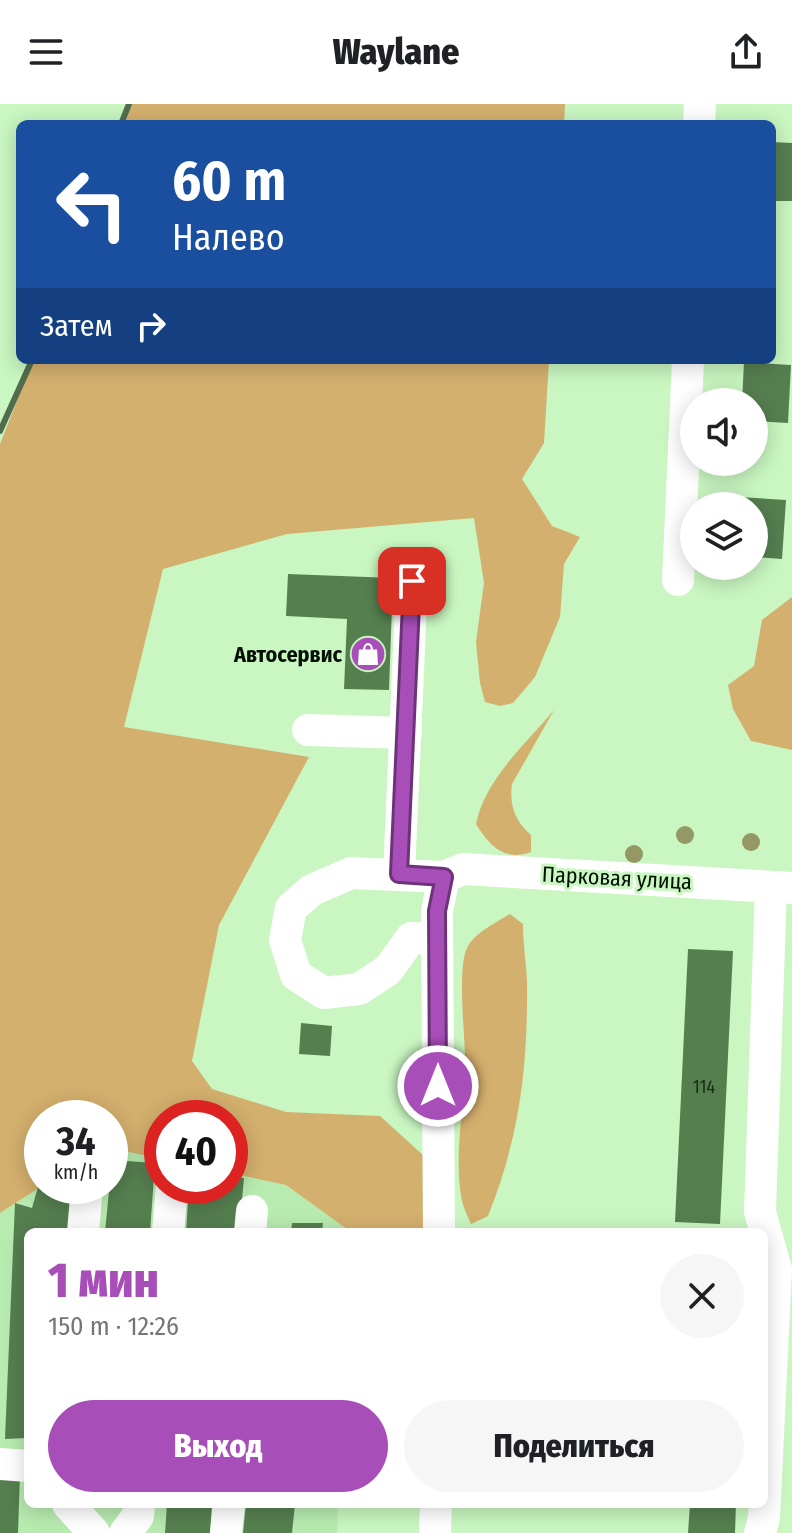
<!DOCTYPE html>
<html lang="ru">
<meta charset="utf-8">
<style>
:root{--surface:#fff;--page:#f6f6f6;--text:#202124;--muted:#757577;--accent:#a84eb9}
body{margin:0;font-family:"Fira Sans Condensed",sans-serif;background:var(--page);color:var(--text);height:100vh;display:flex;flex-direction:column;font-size:30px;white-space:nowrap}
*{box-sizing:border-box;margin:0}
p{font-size:26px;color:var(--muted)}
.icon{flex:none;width:44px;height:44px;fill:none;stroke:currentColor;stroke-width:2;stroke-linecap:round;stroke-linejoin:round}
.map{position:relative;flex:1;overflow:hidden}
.side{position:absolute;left:24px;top:1124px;width:744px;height:280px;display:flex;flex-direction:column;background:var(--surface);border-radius:12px;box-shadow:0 4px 20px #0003}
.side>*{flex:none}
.top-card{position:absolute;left:16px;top:16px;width:760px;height:244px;border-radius:12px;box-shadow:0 4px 20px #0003;background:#1a4fa0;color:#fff;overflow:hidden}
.controls{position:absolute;left:680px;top:284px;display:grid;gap:16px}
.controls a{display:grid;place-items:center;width:88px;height:88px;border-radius:50%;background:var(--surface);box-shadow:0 4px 20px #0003;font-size:40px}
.speed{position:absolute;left:24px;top:996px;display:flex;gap:16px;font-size:40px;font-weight:700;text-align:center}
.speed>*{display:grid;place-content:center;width:104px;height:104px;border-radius:50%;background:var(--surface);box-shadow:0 4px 20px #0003;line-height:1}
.speed small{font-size:20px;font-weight:400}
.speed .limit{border:12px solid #d22;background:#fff;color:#111}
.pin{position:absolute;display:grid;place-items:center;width:68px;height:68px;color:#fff;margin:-34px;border-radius:16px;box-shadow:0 4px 12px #0006}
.me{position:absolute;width:88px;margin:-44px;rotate:0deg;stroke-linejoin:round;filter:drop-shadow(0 0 6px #0008)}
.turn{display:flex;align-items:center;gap:28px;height:168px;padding:0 24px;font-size:36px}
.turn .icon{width:104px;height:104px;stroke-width:2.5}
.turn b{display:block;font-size:56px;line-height:68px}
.then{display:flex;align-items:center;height:76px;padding:0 24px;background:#0003;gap:16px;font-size:30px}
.round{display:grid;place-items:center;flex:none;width:84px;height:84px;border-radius:42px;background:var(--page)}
.summary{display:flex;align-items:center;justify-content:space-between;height:136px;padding:0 24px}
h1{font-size:48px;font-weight:800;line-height:60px;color:var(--accent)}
.primary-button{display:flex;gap:16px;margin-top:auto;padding:16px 24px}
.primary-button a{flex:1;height:92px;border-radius:48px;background:var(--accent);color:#fff;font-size:32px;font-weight:800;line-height:92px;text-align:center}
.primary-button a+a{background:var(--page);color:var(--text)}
header{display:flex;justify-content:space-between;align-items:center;height:104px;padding:0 24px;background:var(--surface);font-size:36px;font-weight:800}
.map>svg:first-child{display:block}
</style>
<header><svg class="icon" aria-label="menu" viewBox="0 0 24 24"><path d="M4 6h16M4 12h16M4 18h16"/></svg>Waylane<svg class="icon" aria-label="share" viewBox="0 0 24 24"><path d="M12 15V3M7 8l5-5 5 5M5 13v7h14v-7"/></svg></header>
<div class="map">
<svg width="792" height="1429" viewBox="0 0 792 1429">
<rect width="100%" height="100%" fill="#c9f6c1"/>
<path fill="#b8ebb0" d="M110,1044L162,1055V1082H230V1069L286,1081L351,1128H28V1400H338L337,1429H0V1109L42,1082H110Z"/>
<path fill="#d4b06e" d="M129,0H565L564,20H121Z
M33,256H549L544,339L522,375L552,422L580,433L564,460L560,513L535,573L513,599L500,602L485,598L480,579L476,538L484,479L474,414L287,430L163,465L124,623L309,653L219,821L192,957L212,985L286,1008L380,1012L423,1051L425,1122L422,1128H351L286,1081L230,1069V1014H162V1055L110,1044V1014H42V1082L0,1109V340Z
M792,493V646L751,637L733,605L728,581L754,562L762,516Z
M554,606L512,680C509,701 515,717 531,731V748C504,758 489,741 476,720C485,675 526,640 554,606Z
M510,810L523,820C523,839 526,857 527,876C528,962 520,1032 488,1112L471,1120C468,1113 464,1105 462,1097C453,1051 465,1001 465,955C465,930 457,865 467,844C474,829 497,818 510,810Z"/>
<path fill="#567f50" d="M772,38L792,39V97H772Z
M744,258L791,261L788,319L754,317V298H742Z
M739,393L786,396L782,455L754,453V402H738Z
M288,470L393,474L389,586L344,585L347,515L286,512Z
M688,845L733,847L720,1120L675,1118Z
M301,919L332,922L330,952L299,950Z
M112,1056L155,1059L150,1128H105Z
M230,1073L244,1074L239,1128H186L189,1082H230Z
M38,1083L71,1088L69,1128H28V1334L5,1335L15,1099L32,1104Z
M292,1119H323L322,1128H291Z
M20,1371L18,1429H0V1374Z
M167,1400H212L210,1429H165Z
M246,1400H295L292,1429H243Z
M690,1400H736L735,1429H688Z"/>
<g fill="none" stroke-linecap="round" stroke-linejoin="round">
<path stroke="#fff" stroke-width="32" d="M699,20L700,0
M678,476L688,256
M308,626L406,629
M399,770L412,477
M437,835L411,834L388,866L359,885L324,889L296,871L285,836L291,804L312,786L351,769L444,773L463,765L792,784
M83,1128L87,1082
M168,1128L172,1082
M250,1128L252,1107
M439,1128L437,807L444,773
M0,1360L28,1362
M68,1400L94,1429
M125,1429L138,1412L139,1400
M226,1429L229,1400
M435,1429L436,1400
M760,1429L764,1414L776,1165L760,1108L771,783"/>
<path stroke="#526d4e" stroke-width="6" d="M121,20L129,0
M0,327L32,256"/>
</g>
<g fill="#939865">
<circle cx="685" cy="731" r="9"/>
<circle cx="751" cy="738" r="9"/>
<circle cx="634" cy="750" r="9"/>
</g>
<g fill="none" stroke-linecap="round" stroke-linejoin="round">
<defs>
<path id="route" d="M412,477L399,770L444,773L437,807L438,982"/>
</defs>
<use href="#route" stroke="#6d3378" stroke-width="20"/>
<use href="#route" stroke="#a84eb9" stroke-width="14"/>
</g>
<defs>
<symbol id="shop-disc" viewBox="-11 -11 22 22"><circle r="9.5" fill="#a84eb9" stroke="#c9f6c1"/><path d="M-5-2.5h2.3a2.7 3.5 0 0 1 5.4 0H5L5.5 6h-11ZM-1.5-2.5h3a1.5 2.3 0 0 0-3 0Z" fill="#fff"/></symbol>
</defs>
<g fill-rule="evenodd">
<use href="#shop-disc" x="348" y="530" width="40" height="40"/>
</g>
<g text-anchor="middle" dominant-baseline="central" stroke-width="6" stroke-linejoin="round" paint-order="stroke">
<g font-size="18" fill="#172c15">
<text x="704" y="983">114</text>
</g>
<g font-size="22" font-weight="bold" fill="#021001" stroke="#c9f6c1" text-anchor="end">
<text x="342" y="550">Автосервис</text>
</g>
<g font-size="22" fill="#021001" stroke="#c9f6c1">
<text transform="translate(617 774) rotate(3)">Парковая улица</text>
</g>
</g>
</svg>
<div class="controls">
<a><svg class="icon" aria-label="sound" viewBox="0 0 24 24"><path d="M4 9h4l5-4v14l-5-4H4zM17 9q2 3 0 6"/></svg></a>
<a><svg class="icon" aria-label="layers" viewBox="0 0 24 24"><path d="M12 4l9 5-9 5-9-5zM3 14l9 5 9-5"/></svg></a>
</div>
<div class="speed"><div>34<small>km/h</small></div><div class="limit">40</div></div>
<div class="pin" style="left:412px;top:477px;background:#d93025"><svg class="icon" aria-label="arrive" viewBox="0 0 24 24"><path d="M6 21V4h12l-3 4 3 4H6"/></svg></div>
<svg class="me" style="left:438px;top:982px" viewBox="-20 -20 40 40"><circle r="17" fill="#a84eb9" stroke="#fff" stroke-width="3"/><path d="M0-11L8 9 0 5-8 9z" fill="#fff"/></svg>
<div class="top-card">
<div class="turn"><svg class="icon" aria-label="left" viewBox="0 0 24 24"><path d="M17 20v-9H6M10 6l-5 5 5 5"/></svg><div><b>60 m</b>Налево</div></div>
<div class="then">Затем<svg class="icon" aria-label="right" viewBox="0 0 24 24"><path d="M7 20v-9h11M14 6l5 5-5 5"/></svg></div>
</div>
<section class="side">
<div class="summary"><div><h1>1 мин</h1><p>150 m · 12:26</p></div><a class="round"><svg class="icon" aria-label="close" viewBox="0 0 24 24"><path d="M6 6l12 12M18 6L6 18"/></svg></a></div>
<div class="primary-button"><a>Выход</a><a>Поделиться</a></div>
</section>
</div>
